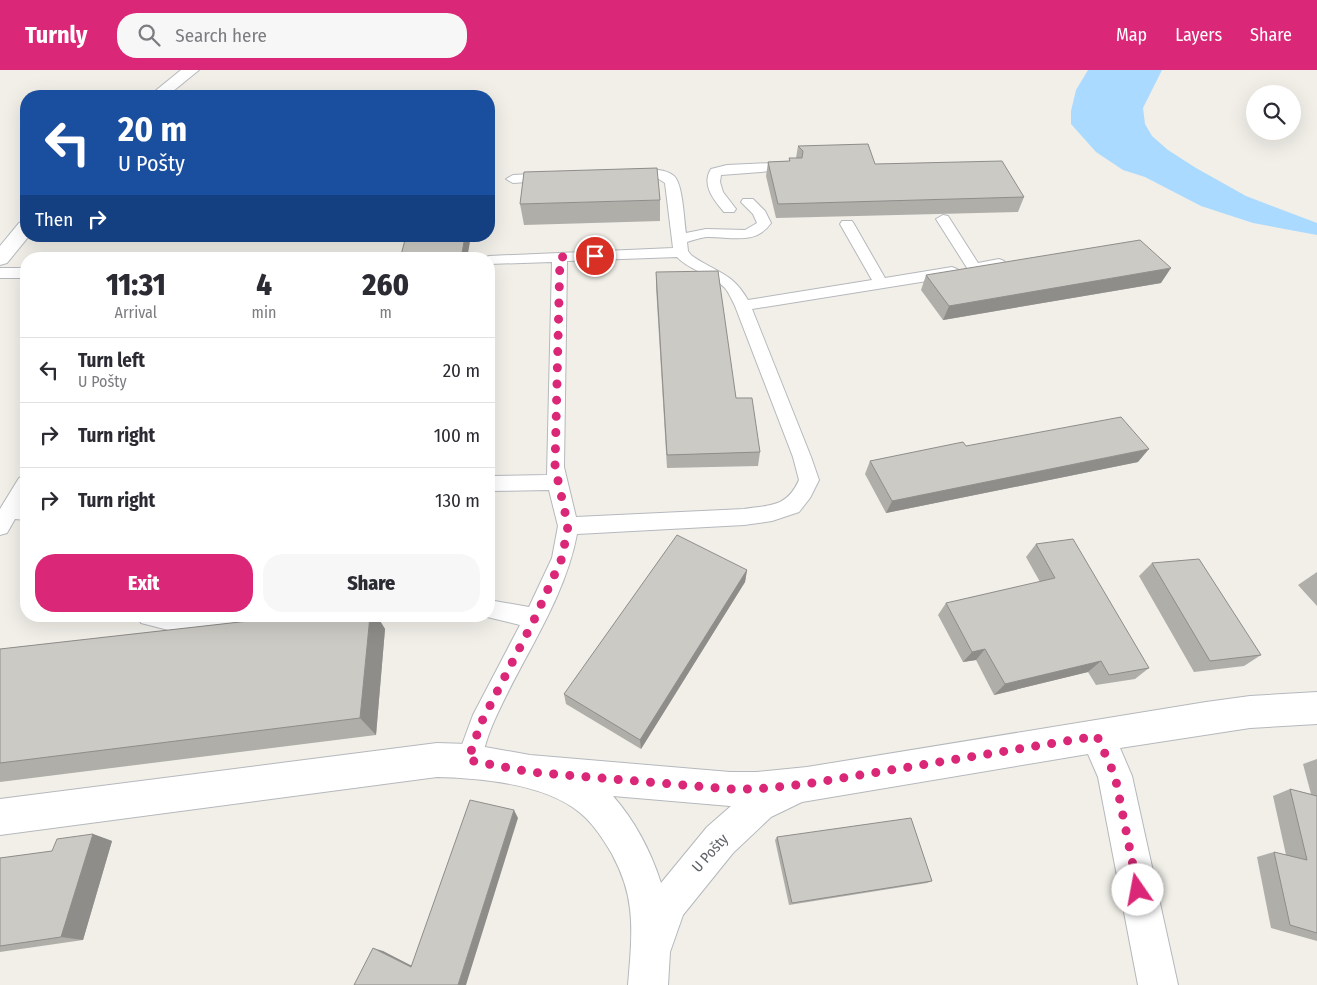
<!DOCTYPE html>
<meta charset="utf-8">
<style>
:root{--surface:#fff;--page:#f7f7f7;--text:#2b2b33;--muted:#7c7c81;--line:#e1e1e2;--accent:#db2777}
body{margin:0;font-family:"Fira Sans Condensed",sans-serif;background:var(--page);color:var(--text);height:100vh;display:flex;flex-direction:column;font-size:19px;white-space:nowrap}
*{box-sizing:border-box;margin:0}
p{font-size:16px;color:var(--muted)}
.icon{flex:none;width:28px;height:28px;fill:none;stroke:currentColor;stroke-width:2;stroke-linecap:round;stroke-linejoin:round}
.map{position:relative;flex:1;overflow:hidden}
.details{position:absolute;left:20px;top:182px;width:475px;height:370px;display:flex;flex-direction:column;background:var(--surface);border-radius:20px;box-shadow:0 5px 20px #0002}
.details>*{flex:none}
.guide{position:absolute;left:20px;top:20px;width:475px;height:152px;border-radius:20px;box-shadow:0 5px 20px #0002;background:#1a4fa0;color:#fff;overflow:hidden}
.buttons{position:absolute;left:1246px;top:15px;display:grid;gap:10px}
.buttons a{display:grid;place-items:center;width:55px;height:55px;border-radius:50%;background:var(--surface);box-shadow:0 5px 20px #0002;font-size:25px}
.pin{position:absolute;display:grid;place-items:center;width:42px;height:42px;color:#fff;margin:-21px;border:2px solid #fff;border-radius:50%;box-shadow:0 1px 5px #0007}
.me{position:absolute;width:55px;margin:-28px;rotate:348deg;stroke-linejoin:round;filter:drop-shadow(0 0 4px #0008)}
.turn{display:flex;align-items:center;gap:18px;height:105px;padding:0 15px;font-size:22px}
.turn .icon{width:65px;height:65px;stroke-width:2.5}
.turn b{display:block;font-size:35px;line-height:42px}
.then{display:flex;align-items:center;height:48px;padding:0 15px;background:#0003;gap:10px;font-size:19px}
.eta{display:flex;justify-content:space-evenly;align-items:center;height:85px;text-align:center}
.eta b{font-size:30px;font-weight:800;line-height:35px}
.button{display:flex;gap:10px;margin-top:auto;padding:10px 15px}
.button a{flex:1;height:58px;border-radius:20px;background:var(--accent);color:#fff;font-size:20px;font-weight:800;line-height:58px;text-align:center}
.button a+a{background:var(--page);color:var(--text)}
ul{padding:0;list-style:none}
li{display:flex;align-items:center;gap:15px;height:65px;padding:0 15px;border-top:1px solid var(--line)}
li div{flex:1}
li b{display:block;font-size:19px}
li em{font-style:normal}
header{display:flex;align-items:center;gap:30px;box-sizing:border-box;height:70px;padding:0 25px;background:var(--accent);color:#fff}
header strong{font-size:24px}
nav{display:flex;gap:28px;margin-inline-start:auto;font-size:18px}
.search{width:350px;height:45px;background:var(--page);display:flex;align-items:center;gap:12px;box-sizing:border-box;padding:0 18px;border-radius:20px;color:var(--muted);font-size:19px}
.map>svg:first-child{display:block}
</style>
<header>
<strong>Turnly</strong>
<div class="search"><svg class="icon" aria-label="search" viewBox="0 0 24 24"><circle cx="10" cy="10" r="6"/><path d="M15 15l6 6"/></svg>Search here</div>
<nav><a>Map</a><a>Layers</a><a>Share</a></nav>
</header>
<div class="map">
<svg width="1317" height="915" viewBox="0 0 1317 915">
<rect width="100%" height="100%" fill="#f1efe8"/>
<path fill="#aadaff" d="M1088,0H1162L1143,38L1145,54L1152,66L1168,80L1196,98L1246,126L1317,153V165L1253,153L1201,136L1145,107L1123,100L1096,82L1071,54V41L1076,20Z"/>
<g fill="none" stroke-linecap="round" stroke-linejoin="round">
<defs>
<path id="lane" d="M793,92L799,96L798,99L721,105L720,112L723,122L736,139L734,142H724C714,130 701,115 711,99L727,95Z
M632,100C644,100 664,97 674,106C683,114 684,151 686,163L706,159L745,160L757,153L753,144L741,132L743,129H753L765,141L771,153C755,176 730,166 706,167C699,168 693,170 687,172L688,181L691,185C716,203 731,201 748,230L872,210L840,154L842,151H852L854,154L885,208L952,197L957,199L960,202L957,205L952,207L752,239L811,387L819,410L810,428L799,442L772,451L744,455L577,464C564,533 519,592 492,656C486,670 483,685 477,700L468,703L459,700L456,691L473,645L520,555L483,546H489V530L529,537L552,488L558,456L549,420L489,421V406L547,405L552,192L489,194V189H482L489,186L673,178L665,113L657,108L627,107L625,104ZM677,187C690,201 712,204 725,218C729,223 732,230 735,236L793,387L799,410C787,437 771,435 744,439L576,447L564,397L567,191Z
M550,103L555,104L557,107L555,110L513,113L506,109L513,105Z
M943,145L948,146L978,193L999,189L1004,191L1006,194L1004,197L974,203L969,201L936,149Z
M0,198H26V208H0Z
M26,406V430L24,434H26V450L15,449L7,463L0,465V439L19,408Z
M138,546H320L317,553L309,556L180,563L141,553Z"/>
<path id="street" d="M1317,622V654L1250,658L1120,678L1132,706L1178,915H1138L1098,707L1088,684L802,732L771,747L733,783L683,845L670,882L668,915H628C630,890 633,864 630,839C628,819 621,801 612,784C603,769 593,753 579,742C545,714 481,708 437,707L0,765V729L437,673L468,674L530,685L730,702H757L807,697L1206,632L1250,626ZM613,726L730,736H731L707,757L661,813C651,782 635,751 613,726Z"/>
<path id="secondary" d="M181,0H199L167,26H149Z
M26,151V166H29L7,193L0,195V176L19,153Z"/>
</defs>
<use href="#lane" stroke="#b5b8bc" stroke-width="2"/>
<use href="#street" stroke="#b5b8bc" stroke-width="2"/>
<use href="#secondary" stroke="#b6babf" stroke-width="2"/>
<use href="#lane" fill="#fff" fill-rule="evenodd"/>
<use href="#street" fill="#fff" fill-rule="evenodd"/>
<use href="#secondary" fill="#fff" fill-rule="evenodd"/>
</g>
<path fill="#afaea9" d="M798,76L875,94L1024,127L1018,142L776,148L766,106L768,92L789,91V88H796Z
M660,130V151L524,155L520,134Z
M656,202L736,328L760,382L758,396L667,398L656,217Z
M926,205L1161,213L943,250L921,220Z
M966,376L1138,392L886,443L865,404L870,391Z
M1036,474L1149,598L1135,609L1096,615L1088,602L994,625L976,590L963,592L938,545L946,533L1040,512L1026,487Z
M1152,493L1261,585L1244,596L1194,602L1139,506Z
M747,500L745,512L641,679L566,634L564,624Z
M1317,502V536L1298,515Z
M293,546H377L385,559L376,665L0,712V579Z
M1317,689V871L1271,858L1257,787L1274,782L1286,785L1273,726L1290,719L1311,724L1303,694Z
M93,764L112,771L83,870L0,882V788L52,781Z
M777,767L932,811L927,813L789,835L775,770Z"/>
<path fill="#8f8d8a" d="M465,166H471L467,189H461Z
M1171,198L1161,213L943,250L949,236Z
M492,317L495,332L489,389V341Z
M1149,379L1138,392L886,443L892,431Z
M747,500L745,512L641,679L640,670Z
M370,546H377L385,559L376,665L360,648Z
M985,579L976,590L963,592L972,582Z
M1101,591L1088,602L994,625L1005,614Z
M514,740L518,748L466,915H458Z
M93,764L112,771L83,870L61,867Z
M373,878L383,881L420,900L411,897Z"/>
<path fill="#cccac5" stroke="#8f8d8a" d="M868,74L875,94L1002,91L1024,127L778,134L768,92L790,91L789,88H802L803,81L798,76Z
M657,98L660,130L520,134L524,102Z
M406,166H465L461,189H400Z
M1140,170L1171,198L949,236L926,205Z
M718,201L736,328H752L760,382L667,385L656,202Z
M489,317H492L489,341Z
M1121,347L1149,379L892,431L870,391L963,372L966,376Z
M677,465L747,500L640,670L564,624Z
M1073,469L1149,598L1109,605L1101,591L1005,614L985,579L972,582L946,533L1055,508L1036,474Z
M1199,489L1261,585L1210,591L1152,493Z
M293,546H370L360,648L0,693V579Z
M1290,719L1317,726V863L1290,855L1274,782L1307,790Z
M470,730L514,740L458,915H354L373,878L411,897Z
M911,748L932,811L792,833L777,767Z
M93,764L61,867L0,876V788L52,781L57,769Z"/>
<g fill="none" stroke-linecap="round" stroke-linejoin="round">
<path stroke="#db2777" stroke-width="9" stroke-dasharray="0 16.2" d="M595,186L560,187L555,397L568,456L562,488L535,548L481,653L468,690L530,702L730,719H757L806,714L1097,666L1115,706L1138,820"/>
</g>
<g text-anchor="middle" dominant-baseline="central" stroke-width="4.5" stroke-linejoin="round" paint-order="stroke">
<g font-size="15" fill="#5f6368" stroke="#fff">
<text transform="translate(710 783) rotate(-48)">U Pošty</text>
</g>
</g>
</svg>
<div class="buttons">
<a><svg class="icon" aria-label="search" viewBox="0 0 24 24"><circle cx="10" cy="10" r="6"/><path d="M15 15l6 6"/></svg></a>
</div>
<div class="pin" style="left:595px;top:186px;background:#d93025"><svg class="icon" aria-label="arrive" viewBox="0 0 24 24"><path d="M6 21V4h12l-3 4 3 4H6"/></svg></div>
<svg class="me" style="left:1138px;top:820px" viewBox="-20 -20 40 40"><circle r="19" fill="#fff"/><path d="M0-13L10 11 0 6-10 11z" fill="#db2777"/></svg>
<div class="guide">
<div class="turn"><svg class="icon" aria-label="left" viewBox="0 0 24 24"><path d="M17 20v-9H6M10 6l-5 5 5 5"/></svg><div><b>20 m</b>U Pošty</div></div>
<div class="then">Then<svg class="icon" aria-label="right" viewBox="0 0 24 24"><path d="M7 20v-9h11M14 6l5 5-5 5"/></svg></div>
</div>
<section class="details">
<div class="eta">
<div><b>11:31</b><p>Arrival</p></div>
<div><b>4</b><p>min</p></div>
<div><b>260</b><p>m</p></div>
</div>
<ul>
<li><svg class="icon" aria-label="left" viewBox="0 0 24 24"><path d="M17 20v-9H6M10 6l-5 5 5 5"/></svg><div><b>Turn left</b><p>U Pošty</p></div><em>20 m</em></li>
<li><svg class="icon" aria-label="right" viewBox="0 0 24 24"><path d="M7 20v-9h11M14 6l5 5-5 5"/></svg><div><b>Turn right</b></div><em>100 m</em></li>
<li><svg class="icon" aria-label="right" viewBox="0 0 24 24"><path d="M7 20v-9h11M14 6l5 5-5 5"/></svg><div><b>Turn right</b></div><em>130 m</em></li>
</ul>
<div class="button"><a>Exit</a><a>Share</a></div>
</section>
</div>
